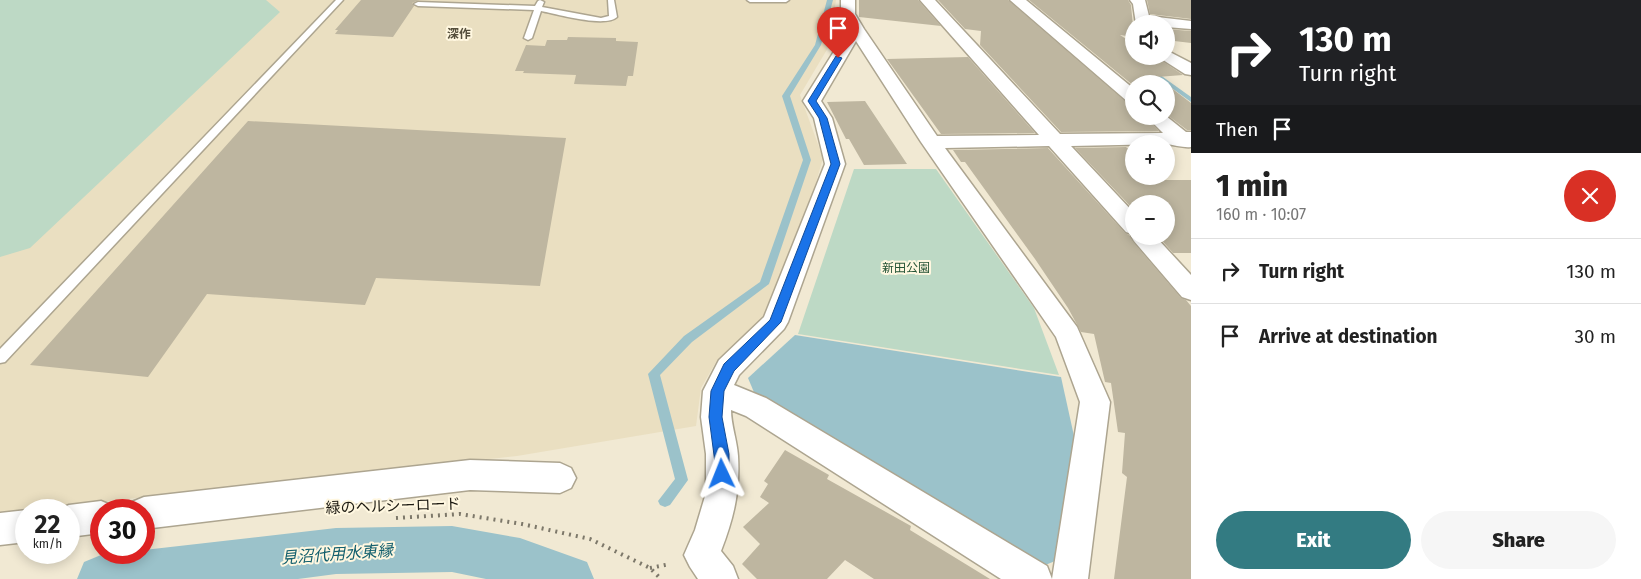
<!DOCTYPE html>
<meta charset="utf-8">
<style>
:root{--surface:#fff;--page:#f6f6f6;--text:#222;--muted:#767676;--line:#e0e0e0;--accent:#337b82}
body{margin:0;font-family:"Fira Sans","Noto Sans JP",sans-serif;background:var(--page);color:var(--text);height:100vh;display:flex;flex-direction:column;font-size:19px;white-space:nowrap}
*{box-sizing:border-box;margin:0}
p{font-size:16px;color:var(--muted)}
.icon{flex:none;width:28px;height:28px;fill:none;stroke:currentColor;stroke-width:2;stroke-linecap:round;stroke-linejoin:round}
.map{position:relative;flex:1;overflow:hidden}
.panel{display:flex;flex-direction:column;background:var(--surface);width:450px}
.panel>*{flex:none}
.banner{background:#202124;color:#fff;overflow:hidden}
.controls{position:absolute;left:1125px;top:15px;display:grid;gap:10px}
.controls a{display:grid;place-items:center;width:50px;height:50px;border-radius:50%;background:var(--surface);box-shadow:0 2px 12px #0003;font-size:25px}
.speed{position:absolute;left:15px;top:499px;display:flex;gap:10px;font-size:25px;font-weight:700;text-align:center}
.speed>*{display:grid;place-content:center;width:65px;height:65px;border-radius:50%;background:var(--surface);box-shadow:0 2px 12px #0003;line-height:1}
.speed small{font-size:12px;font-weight:400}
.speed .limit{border:8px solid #d22;background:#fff;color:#111}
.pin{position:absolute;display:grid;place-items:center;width:42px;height:42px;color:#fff;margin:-51px -21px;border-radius:50% 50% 50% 0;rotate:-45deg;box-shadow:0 0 5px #0007}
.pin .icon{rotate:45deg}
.me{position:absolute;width:55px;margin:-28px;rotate:358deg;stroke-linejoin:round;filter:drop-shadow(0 0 4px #0008)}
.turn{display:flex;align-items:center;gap:18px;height:105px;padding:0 25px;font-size:22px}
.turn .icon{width:65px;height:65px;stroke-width:2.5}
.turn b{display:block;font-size:35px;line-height:42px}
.then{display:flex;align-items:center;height:48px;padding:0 25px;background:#0003;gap:10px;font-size:19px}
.round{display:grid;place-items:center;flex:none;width:52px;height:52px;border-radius:26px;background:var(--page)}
.head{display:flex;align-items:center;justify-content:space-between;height:85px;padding:0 25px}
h1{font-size:30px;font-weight:800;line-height:38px}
.button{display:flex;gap:10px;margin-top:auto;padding:10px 25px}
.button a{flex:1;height:58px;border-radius:30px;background:var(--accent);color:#fff;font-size:20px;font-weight:800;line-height:58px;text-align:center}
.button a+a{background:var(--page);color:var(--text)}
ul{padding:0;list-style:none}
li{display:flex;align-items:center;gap:15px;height:65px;padding:0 25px;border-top:1px solid var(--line)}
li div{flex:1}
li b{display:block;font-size:19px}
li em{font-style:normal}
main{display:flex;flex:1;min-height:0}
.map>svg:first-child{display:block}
</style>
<main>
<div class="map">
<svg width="1191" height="579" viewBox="0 0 1191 579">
<rect width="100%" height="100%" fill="#f1e9d3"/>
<path fill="#eadfc1" d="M0,0H836L834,13L838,31L800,95L823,158L815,186L763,318L716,362L701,388L696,426L517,456L0,513Z"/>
<path fill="#bdd9c5" d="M0,0H266L280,12L30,248L0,257Z
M854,169H936L1034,308L1059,375L798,334Z"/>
<path fill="#9bc2ca" d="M795,335L1061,377L1074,436L1071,497L1060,559L1038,568L756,397L748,378Z"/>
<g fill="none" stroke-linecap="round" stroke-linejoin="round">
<path fill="#9bc2ca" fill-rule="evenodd" d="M827,0H833L821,45L790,96L811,160L769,284L692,342L660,375L688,480L670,505L665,507L660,505L658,501L675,479L648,374L684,336L760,282L803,160L782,96L815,45Z
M1149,67L1191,97V102L1147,70L1146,69Z"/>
<path fill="#9bc2ca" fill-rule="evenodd" d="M452,526L520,538L587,562L594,579H486L452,572L336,574L298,579H77L84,562L101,555L144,552V550L336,528Z"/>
</g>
<path fill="#beb6a0" d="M361,0H419L412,3L414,6L393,37L335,34L338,30H335Z
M859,0H918L941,26L859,17Z
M938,0H1008L1127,103L1134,105V116H1144L1159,131L1061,132L980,45L981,31L965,29Z
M1029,0H1128L1131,5L1134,37L1120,35L1134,44V56H1155L1183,75L1157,77L1191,103V130H1187L1166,114V84H1134V86Z
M1147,0H1191V19L1150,14Z
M1166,29L1191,31V43L1166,40Z
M568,37L616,38V41L638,42L633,76H628L626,86L574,84L576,75L523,73L524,71H515L526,45L545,46L547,40H567Z
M968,57L1035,133L941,134L887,59Z
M865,101L907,164L864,165L849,139H846L827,102Z
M248,121L566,138L540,286L376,278L365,305L207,294L148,377L30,365Z
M1126,147L1134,154V176H1157L1161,180H1191V253H1173L1158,236H1166V204H1134V210L1075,148Z
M1048,148L1125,233L1129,235L1133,242L1181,298L1186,300L1191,306V579H1114L1127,477L1122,473L1125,433L1118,432L1111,383L1105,382L1094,334L1081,332L1068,308L1035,259L965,162H961L953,150Z
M785,450L829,475L827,479L911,526L910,530L990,579H874L845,560L827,579H757L742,564L760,544L743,527L769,503L760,497L768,484L764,481Z"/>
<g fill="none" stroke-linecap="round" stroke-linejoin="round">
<defs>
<path id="service" d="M336,0H343L5,362L0,363V349Z
M540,0L544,2L542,7L601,18L609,16L608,0H614L617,17C605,28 557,14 541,11L532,38L528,40L524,38L534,10L418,6L414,4L418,2L535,6L538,1Z
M747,0H789L786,2H750Z"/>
<path id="minor" d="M841,0H855V14L864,29L937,136L1039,135L920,0H935L1060,134L1163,133L1146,116H1166L1186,132H1191V147C1184,148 1174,145 1166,144L1071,146L1134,213V236H1155L1191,275V300L1182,297L1134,241L1131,236L1132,234L1126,232L1049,146L945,148L1077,327L1110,402L1088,579H1001L746,416L731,410C731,425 737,440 738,456C740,492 734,517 721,551L733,566L738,579H698L690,567L684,555L695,530L706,493V454L701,417L703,391L719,360L764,317L825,164L814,118L803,101L848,29L841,14ZM856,41L921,142L1056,337L1080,402L1052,579L1047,566L766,398L734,385L739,375L784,329L788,322L845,164L832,118L821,101Z
M1010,0H1026L1134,89V103L1128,102Z
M1130,0H1145L1149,16L1191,21V29L1166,27V24H1136L1133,4Z
M1166,50L1191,63V75L1185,74L1160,58L1159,56H1166Z
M470,460L560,463L571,468L576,478L571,488L560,493L470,490L144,529V510H129L132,502L144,497Z
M101,501L113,506L115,510H101V533L69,537V510H57L69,505Z
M27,510L26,542L0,545V513Z"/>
</defs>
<use href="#service" stroke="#ada590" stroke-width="3"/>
<use href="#minor" stroke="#ada590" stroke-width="3"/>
<path stroke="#7d786a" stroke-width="4" stroke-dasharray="2 5" stroke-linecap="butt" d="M396,518L460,514L522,524L590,539L650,568L661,579
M650,568L670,564"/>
<use href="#service" fill="#fff" fill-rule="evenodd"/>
<use href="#minor" fill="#fff" fill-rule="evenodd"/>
</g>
<path fill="#1a73e8" stroke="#114b97" d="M836,56L842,58L816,101L827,118L840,164L781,322L734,371L724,391L722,417L729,454V474L727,478L722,480L717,478L709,417L711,391L724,364L770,320L831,164L819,118L808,101Z"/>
<g text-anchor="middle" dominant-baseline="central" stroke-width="4" stroke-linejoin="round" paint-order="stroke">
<g font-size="12" font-weight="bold" fill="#554e3b" stroke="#fff7e0">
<text x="459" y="34">深作</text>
</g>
<g font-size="12" fill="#245335" stroke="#fff7e0">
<text x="906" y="268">新田公園</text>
</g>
<g font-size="15" fill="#1d1a12" stroke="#fff7e0">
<text transform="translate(393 506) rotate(-2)">緑のヘルシーロード</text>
</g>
<g font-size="16" font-style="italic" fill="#135f6d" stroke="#fff7e0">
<text transform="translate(337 554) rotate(-4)">見沼代用水東縁</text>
</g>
</g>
</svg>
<div class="controls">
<a><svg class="icon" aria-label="sound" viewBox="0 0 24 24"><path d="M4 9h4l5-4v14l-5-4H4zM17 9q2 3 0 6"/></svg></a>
<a><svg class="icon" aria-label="search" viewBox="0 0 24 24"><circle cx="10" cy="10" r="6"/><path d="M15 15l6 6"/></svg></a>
<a>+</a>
<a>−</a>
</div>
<div class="speed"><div>22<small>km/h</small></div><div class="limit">30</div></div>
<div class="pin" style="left:838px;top:58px;background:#d93025"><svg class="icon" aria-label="arrive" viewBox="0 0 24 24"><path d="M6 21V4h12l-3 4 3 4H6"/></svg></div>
<svg class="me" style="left:722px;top:474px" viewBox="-20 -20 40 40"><path d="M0-17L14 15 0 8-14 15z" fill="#1a73e8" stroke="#fff" stroke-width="4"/></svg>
</div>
<section class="panel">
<div class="banner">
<div class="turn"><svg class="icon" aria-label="right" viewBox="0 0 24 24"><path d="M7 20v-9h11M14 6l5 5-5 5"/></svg><div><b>130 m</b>Turn right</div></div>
<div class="then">Then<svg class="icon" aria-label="arrive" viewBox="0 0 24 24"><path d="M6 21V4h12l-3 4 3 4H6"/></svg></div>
</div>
<div class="head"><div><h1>1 min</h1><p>160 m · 10:07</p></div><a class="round" style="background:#d93025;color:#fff"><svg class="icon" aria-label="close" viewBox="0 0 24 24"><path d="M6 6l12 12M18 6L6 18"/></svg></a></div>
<ul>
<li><svg class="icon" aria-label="right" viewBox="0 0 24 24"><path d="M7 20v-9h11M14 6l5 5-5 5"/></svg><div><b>Turn right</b></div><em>130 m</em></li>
<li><svg class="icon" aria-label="arrive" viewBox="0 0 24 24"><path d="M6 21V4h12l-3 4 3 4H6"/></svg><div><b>Arrive at destination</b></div><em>30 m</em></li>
</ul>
<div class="button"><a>Exit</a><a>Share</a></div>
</section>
</main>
